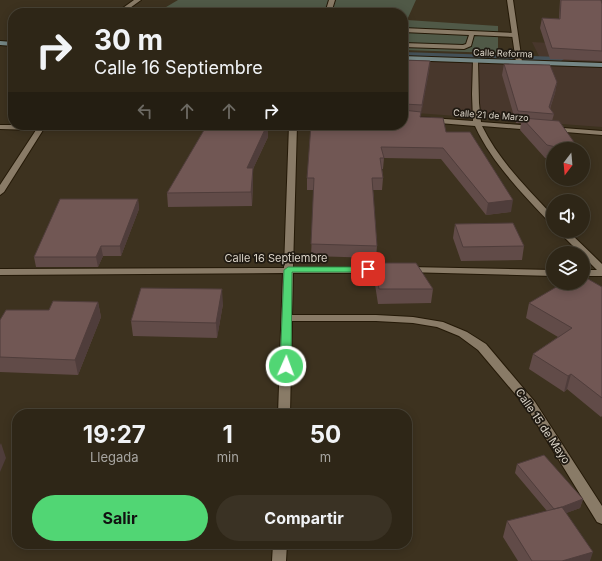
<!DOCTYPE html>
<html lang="es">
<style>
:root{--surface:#2e2617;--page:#3a3224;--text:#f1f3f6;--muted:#a7a5a1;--line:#494336;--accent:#51d674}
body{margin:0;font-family:Inter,sans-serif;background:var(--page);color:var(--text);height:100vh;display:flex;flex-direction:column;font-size:15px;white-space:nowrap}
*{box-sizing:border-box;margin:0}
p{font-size:13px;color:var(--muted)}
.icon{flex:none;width:22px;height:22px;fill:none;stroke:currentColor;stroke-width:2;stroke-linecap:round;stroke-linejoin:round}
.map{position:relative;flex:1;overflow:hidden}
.details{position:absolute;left:12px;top:409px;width:400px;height:140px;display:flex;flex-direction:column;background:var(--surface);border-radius:16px;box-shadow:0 2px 10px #0003,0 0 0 1px var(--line)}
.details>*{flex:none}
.guide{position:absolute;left:8px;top:8px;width:400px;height:122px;border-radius:16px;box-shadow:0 2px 10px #0003,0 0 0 1px var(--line);background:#2e2617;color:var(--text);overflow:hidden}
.needle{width:26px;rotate:196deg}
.controls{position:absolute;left:546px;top:142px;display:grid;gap:8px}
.controls a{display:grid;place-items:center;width:44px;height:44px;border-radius:50%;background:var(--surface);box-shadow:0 2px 10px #0003,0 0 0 1px var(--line);font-size:20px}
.pin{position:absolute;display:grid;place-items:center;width:34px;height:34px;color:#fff;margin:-17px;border-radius:8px;box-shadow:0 2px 6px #0006}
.me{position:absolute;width:44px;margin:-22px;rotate:2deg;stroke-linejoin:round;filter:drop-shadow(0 0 3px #0008)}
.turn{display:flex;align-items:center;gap:14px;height:84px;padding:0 20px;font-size:18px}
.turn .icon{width:52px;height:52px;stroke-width:2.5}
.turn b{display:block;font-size:28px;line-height:34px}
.lanes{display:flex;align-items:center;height:38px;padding:0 20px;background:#0003;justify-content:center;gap:20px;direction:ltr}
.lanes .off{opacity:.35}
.eta{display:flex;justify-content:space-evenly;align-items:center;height:68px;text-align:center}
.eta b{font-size:24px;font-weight:700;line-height:28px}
.button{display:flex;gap:8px;margin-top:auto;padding:8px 20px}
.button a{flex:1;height:46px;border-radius:24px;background:var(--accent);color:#111;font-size:16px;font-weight:700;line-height:46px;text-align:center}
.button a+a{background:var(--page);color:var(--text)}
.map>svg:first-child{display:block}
</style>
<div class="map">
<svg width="602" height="561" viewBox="0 0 602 561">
<rect width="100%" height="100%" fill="#3d321f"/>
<path fill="#48372c" d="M532,42L602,46V127L403,112V54L540,58Z"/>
<path fill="#505947" d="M178,0H416L407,20L498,26V53L403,50V13H156Z"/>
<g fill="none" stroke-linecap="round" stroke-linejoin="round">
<path fill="#445158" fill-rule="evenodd" d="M403,52L561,57L564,59L561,61L403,56Z"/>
<defs>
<path id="lane" d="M329,0H335L331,13H325Z
M403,28L515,33L518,35L515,37L474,35L471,46L464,49L403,47V43L463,45L466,44L469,35L403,32Z"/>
<path id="street" d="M134,0H141L123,13H116Z
M507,0H513L522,62L519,64L516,62Z
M473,60L478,61L479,103L481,122L533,126L537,128L533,130L482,126C499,161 527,188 553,216V224L550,223C522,193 492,163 475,126L403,120V116L473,121L472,94Z
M0,125H155L151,127L43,130L4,192L0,195V185L36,130L0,129Z
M289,125H297L293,268L388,267L393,270L388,273H293L292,315H376L413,317L443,322L467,332L486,344L535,402L602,506V524L597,522L527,408L478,350L459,336L437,327L413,323L376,321H292L290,414H278L283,273L0,275V269L284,268Z
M550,127L602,131V135L553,131H550Z
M558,231H568L602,264V276H583V270H597L583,256V253H580Z
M408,267L553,270V276L405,272L403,270Z
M273,544H287L286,561H272Z"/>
<path id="secondary" d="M0,41L13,42V46L0,45Z
M403,56L602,63V67L403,60Z"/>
</defs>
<use href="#lane" stroke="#241907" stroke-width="2"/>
<use href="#street" stroke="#241907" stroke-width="2"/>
<use href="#secondary" stroke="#241907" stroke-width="2"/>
<use href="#lane" fill="#897b67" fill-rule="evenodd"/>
<use href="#street" fill="#897b67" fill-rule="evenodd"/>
<use href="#secondary" fill="#758786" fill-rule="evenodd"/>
</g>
<path fill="#614b48" d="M560,0H601L602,4V61L550,59L540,28L542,18L559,19Z
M403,60L430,61L429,71L420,117L446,132L511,212L486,215L441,159L384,158L383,169H382L383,178L382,190H373L377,246L376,258L311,256L314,190H307V178L403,125Z
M504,64L557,82L555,93L550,109L554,114L552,121L579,149H553V159L545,158L520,130L521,123H516L502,75Z
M267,125L268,137L253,169V181L252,206L168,207L167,193Z
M138,199L139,209L121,256H103L98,267H36L34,257Z
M455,224L524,246L522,260L461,261L453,238Z
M374,263L433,289L431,303L378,304L374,278Z
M602,287V416L601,417L567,389L564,392L529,369L533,354L558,337L526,318L529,303Z
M98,302L101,317L78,375L0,372V320L49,310Z
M223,304L217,338L133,336L131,321Z
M517,464L583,499L580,508L566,513L590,561H518L503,537L507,521L547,511L515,473Z"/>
<path fill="#4f3d3b" d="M430,61L429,71L421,116L422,105Z
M557,82L555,93L548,113L549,107Z
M267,125L268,137L253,169V181L252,206L251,192L247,168Z
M138,199L139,209L121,256L120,246Z
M513,200L511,212L486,215L488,203Z
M101,246L103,256L98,267L96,257Z
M222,289L223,304L217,338L216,323Z
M98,302L101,317L78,375L75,360Z
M571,374L567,389L564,392L568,376Z
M1,443L6,458L0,472V445Z
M583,499L580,508L553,518L555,510Z
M593,552L590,561H562Z"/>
<path fill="#715754" stroke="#4f3d3b" d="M561,0H601L602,4V51L552,48L542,18L560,19Z
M403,60L430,61L422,105L404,104L403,109Z
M504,64L550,65L557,82L549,107L554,114L518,111Z
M403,110L421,112L420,117L443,118L446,132H470L513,200L488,203L443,148L381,147L384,158H380L383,178H372L377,246L311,244L314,178H307L311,125H403Z
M522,118L559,121L579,149H565L547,145Z
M207,125H267L247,168H253L251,192L167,193Z
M60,199H138L120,246H101L96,257H34Z
M513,223L524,246L463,247L455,224Z
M374,263H416L433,289H379Z
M583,276L602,287V398L571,374L568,376L533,354L572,328L529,303L563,283H583Z
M141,288L222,289L216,323L131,321Z
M53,301L98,302L75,360L0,357V320L6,310H49Z
M544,455L583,499L562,507L554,509L517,464Z
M562,507L593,552L562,561H532L507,521Z"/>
<path fill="#51d674" stroke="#358b4b" d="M288,267H368L372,269L368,272H292L291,366L286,370L280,366L284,270Z"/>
<g text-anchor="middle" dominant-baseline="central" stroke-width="3.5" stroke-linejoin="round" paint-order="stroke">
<g font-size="9" fill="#dad3c7" stroke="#201a12">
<text transform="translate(503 53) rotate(2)">Calle Reforma</text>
<text transform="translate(491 115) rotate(4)">Calle 21 de Marzo</text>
</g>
<g font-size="11" fill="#dad3c7" stroke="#201a12">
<text x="276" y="258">Calle 16 Septiembre</text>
<text transform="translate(543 426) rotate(56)">Calle 15 de Mayo</text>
</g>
</g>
</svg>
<div class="controls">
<a><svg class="needle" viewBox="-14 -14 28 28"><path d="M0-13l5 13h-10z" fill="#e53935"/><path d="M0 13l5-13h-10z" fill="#a7a5a1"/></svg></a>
<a><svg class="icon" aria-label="sound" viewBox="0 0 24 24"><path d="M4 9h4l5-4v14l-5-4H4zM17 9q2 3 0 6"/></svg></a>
<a><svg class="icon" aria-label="layers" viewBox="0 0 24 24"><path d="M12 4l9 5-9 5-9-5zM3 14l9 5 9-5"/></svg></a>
</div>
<div class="pin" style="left:368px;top:269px;background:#d93025"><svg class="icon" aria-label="arrive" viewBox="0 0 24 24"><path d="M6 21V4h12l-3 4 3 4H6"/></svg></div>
<svg class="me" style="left:286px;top:366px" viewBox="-20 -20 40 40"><circle r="17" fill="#51d674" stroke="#fff" stroke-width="3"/><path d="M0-11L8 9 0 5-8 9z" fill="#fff"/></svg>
<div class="guide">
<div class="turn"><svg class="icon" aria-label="right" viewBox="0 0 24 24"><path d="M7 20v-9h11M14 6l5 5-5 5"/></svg><div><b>30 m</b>Calle 16 Septiembre</div></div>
<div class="lanes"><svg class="icon off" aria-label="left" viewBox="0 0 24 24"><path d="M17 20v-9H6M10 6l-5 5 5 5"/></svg><svg class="icon off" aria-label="ahead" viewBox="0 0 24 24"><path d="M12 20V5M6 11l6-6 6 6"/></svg><svg class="icon off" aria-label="ahead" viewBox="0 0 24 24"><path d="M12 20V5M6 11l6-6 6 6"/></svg><svg class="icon" aria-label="right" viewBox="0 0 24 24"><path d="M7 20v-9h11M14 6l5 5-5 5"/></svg></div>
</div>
<section class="details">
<div class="eta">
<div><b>19:27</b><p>Llegada</p></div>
<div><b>1</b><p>min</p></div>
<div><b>50</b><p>m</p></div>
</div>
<div class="button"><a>Salir</a><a>Compartir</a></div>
</section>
</div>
